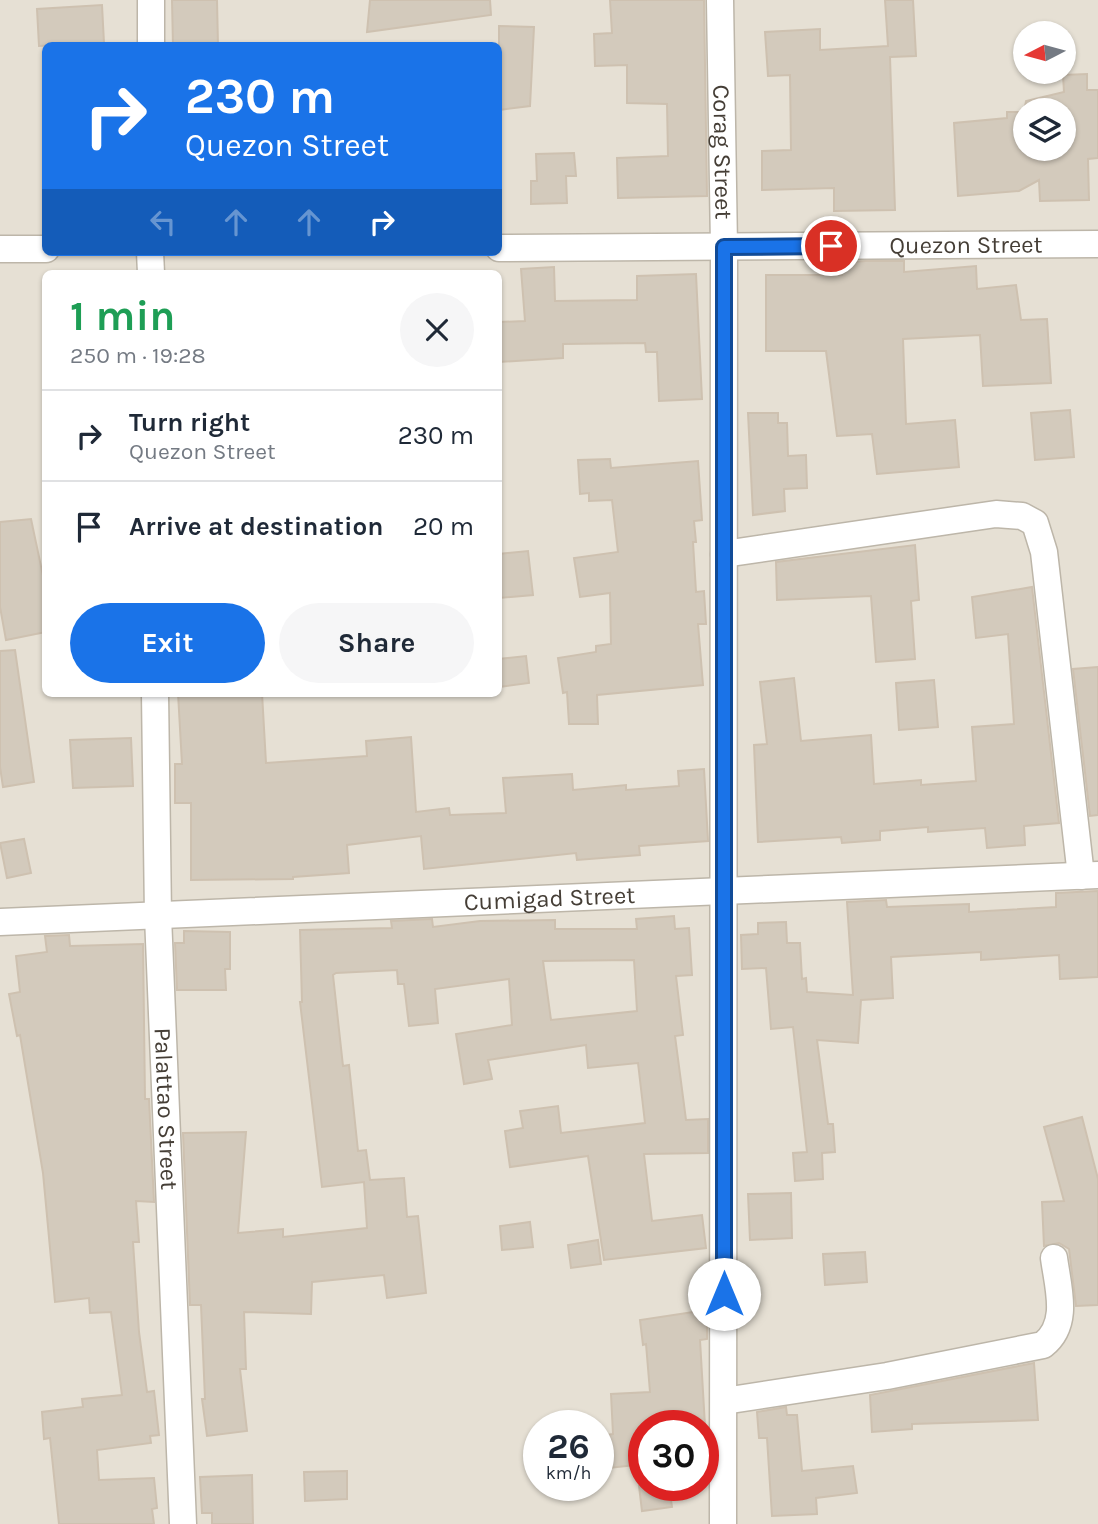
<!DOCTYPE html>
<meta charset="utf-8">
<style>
:root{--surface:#fff;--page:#f6f6f7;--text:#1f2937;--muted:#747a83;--line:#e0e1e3;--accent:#1a73e8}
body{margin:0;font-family:Karla,sans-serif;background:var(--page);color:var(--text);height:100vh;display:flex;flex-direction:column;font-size:26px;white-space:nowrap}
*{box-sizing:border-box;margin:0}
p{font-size:23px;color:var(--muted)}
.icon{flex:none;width:38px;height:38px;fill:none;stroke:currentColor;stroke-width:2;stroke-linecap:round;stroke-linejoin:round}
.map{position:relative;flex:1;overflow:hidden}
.side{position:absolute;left:42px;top:270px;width:460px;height:427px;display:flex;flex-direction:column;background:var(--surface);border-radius:10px;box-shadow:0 2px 5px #0004}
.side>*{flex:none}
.guide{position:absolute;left:42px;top:42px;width:460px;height:214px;border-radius:10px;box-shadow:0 2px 5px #0004;background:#1a73e8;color:#fff;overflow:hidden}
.needle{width:46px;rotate:264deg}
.fabs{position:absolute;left:1013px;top:21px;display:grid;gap:14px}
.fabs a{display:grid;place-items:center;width:63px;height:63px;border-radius:50%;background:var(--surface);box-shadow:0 2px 5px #0004;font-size:35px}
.speed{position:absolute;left:523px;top:1410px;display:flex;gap:14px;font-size:35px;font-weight:700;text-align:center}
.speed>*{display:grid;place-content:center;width:91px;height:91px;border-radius:50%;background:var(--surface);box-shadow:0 2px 5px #0004;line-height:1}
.speed small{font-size:18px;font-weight:400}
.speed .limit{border:10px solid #d22;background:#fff;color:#111}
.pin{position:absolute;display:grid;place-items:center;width:60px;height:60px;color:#fff;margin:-30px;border:4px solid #fff;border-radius:50%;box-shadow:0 2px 7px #0007}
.me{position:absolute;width:77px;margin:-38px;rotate:0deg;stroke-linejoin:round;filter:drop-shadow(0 0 5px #0008)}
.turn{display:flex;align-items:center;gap:24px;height:147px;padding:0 28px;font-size:32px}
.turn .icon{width:91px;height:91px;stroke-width:2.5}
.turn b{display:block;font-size:49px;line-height:60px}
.lanes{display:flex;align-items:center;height:66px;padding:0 28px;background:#0003;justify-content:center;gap:35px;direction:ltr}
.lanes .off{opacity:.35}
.round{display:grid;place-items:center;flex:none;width:74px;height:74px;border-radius:37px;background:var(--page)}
.summary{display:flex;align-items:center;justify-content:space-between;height:119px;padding:0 28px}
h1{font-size:42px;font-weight:700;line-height:52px;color:#1e9e55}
.action{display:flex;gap:14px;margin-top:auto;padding:14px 28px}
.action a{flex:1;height:80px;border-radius:42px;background:var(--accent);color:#fff;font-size:28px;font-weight:700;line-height:80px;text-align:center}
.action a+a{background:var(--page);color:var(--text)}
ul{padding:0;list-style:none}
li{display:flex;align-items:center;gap:21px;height:91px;padding:0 28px;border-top:2px solid var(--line)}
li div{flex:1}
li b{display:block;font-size:26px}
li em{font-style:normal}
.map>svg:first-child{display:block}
</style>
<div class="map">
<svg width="1098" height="1524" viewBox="0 0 1098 1524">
<rect width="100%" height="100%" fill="#f2eee6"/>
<path fill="#e6e0d4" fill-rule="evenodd" d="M0,0H1098V1524H0ZM1026,33H1064V72H1026ZM46,46H499V252H46ZM1026,110H1064V149H1026ZM46,273H499V693H46ZM539,1426H598V1486H539ZM644,1426H704V1486H644Z"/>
<path fill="#d3cabc" stroke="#cec1b0" stroke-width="2" fill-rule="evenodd" d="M172,0H217L218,46H173Z
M370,0H490L491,15L367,32Z
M610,0H704L707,196L618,198L617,158L668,156L667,104L627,103V65L595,66L594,34L612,33Z
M885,0H913L916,56L890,57L895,210L834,211V188L762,190V151L791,150L790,75L768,76L765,32L820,29V50L888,46Z
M102,5L104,43L39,46L37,9Z
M499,26L534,27L530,106L499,110Z
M1087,74V90H1098V158L1088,159L1089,200L1040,201L1039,180L1019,191L958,196L954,123L1007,118V112H1024L1026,101L1064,92L1063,75ZM1026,110H1064V149H1026Z
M574,153L576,176H566L567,203L531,204V181H537L536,154Z
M865,261H904V272L976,266L977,289L1016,285L1021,320L1047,319L1051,383L983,386L980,335L903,339L906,424L955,420L959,467L877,474L872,434L837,436L826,351H766V275H842L841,263Z
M554,267L555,301L637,300V276L696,274L702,399L659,401L657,352H646L645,343L563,344V358L499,362V322L525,321L521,269Z
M1070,410L1074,457L1035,460L1031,413Z
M748,413H778V423H787L788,456L806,455L807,488L784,489L785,511L753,515Z
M610,459L611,468L698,461L702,520L694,521L696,542H693L696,592L704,591L706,624H698L703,685L597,695L598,724H569L567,692L563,693L558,658L596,652V646L611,644L610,593L580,597L574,558L618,552L612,500L589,501V493L580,494L578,460Z
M31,519L46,590V632L6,640L0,607V522Z
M915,545L919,600L911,601L915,659L876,662L871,596L777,600L776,562Z
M528,551L533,595L499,598V554Z
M1032,587L1059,823L1024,826L1025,845L987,848L985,828L928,832V827L880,831V840L842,843L841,837L758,842L754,745L767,744L760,682L794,678L801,741L871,735L874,784L921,780V785L976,781L972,727L1014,724L1008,634L976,638L972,597Z
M15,650L34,782L3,787L0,767V651Z
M526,656L529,683L499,687V659Z
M1098,667V815L1090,816L1073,669Z
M934,680L938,727L899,730L896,683Z
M178,693H262L266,763L367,756L366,741L411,737L416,812L449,808L450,815L506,813L503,778L572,774L573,790L626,785V790L679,786L678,771L704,769L708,841L639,846L640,855L577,860L576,853L424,869L421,836L347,845L349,873L293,877V879L191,880V803H175V764H182Z
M131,738L133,786L73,788L70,740Z
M24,839L31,873L7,878L0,843Z
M1098,891V977L1060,979L1059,955L981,960V952L891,957L893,998L861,1000L858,1043L817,1040L828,1124H833L835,1152L822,1153L823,1179L795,1181L793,1153L807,1152L793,1027L771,1029L766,968L742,969L741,935L758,934V923L786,922L787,943H800L802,979L806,978L807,992L853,995L847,902L886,900L887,907L969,904V912L1056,907V893Z
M674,916L675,929L689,928L692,975L676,976L683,1035L675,1036L686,1120L708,1119V1153L644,1154L652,1221L702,1215L706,1248L604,1260L588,1156L510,1167L505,1131L523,1128L520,1111L558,1106L561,1133L645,1123L638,1063L588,1068L586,1045L488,1060L492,1079L464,1084L456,1034L512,1025L509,979L435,989L438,1023L409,1026L404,984H398L397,970L336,973L333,975L343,1066L349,1065L358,1151L366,1150L370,1180L404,1178L407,1217L418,1216L426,1293L387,1298L384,1275L312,1282L311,1314L244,1312L246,1369H240L247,1431L207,1436L202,1399H205L201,1305H190L183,1133L246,1132L238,1233L283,1229V1237L367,1228L364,1182L322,1187L300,1002H302L300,930L392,928L391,921L432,919L433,927L480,921L555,920V929H637L636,919ZM634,960L637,1011L551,1020L543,961Z
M184,931L230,932V969H225L226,990H177L175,943H184Z
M69,935L70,946L143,944L145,1099H149L154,1202L136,1201L139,1242H133L139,1332L147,1392L154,1391L159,1435L150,1436L151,1443L97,1450L99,1480L154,1478L157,1508L152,1509L154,1524H59L50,1438L44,1439L42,1412L83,1407L82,1399L122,1395L111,1312L90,1313L89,1298L55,1302L43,1173L20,1035L17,1036L9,994L20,992L16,956L47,952L45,936Z
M1082,1117L1098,1179V1305L1076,1306L1069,1249L1059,1243L1044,1246L1042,1202L1064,1201L1044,1127Z
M791,1193L792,1238L750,1240L748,1194Z
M530,1222L533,1247L502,1250L500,1226Z
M598,1240L601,1264L571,1268L568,1245Z
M865,1252L867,1282L825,1285L823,1254Z
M707,1310V1339L700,1340L705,1426H644V1464L609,1468L605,1435L613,1434L611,1394L650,1392L646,1344L643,1345L640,1320Z
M1034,1363L1038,1420L912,1424V1429L872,1432L870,1395Z
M786,1407L787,1415H797L802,1471L853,1466L857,1493L816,1498L817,1514L772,1516L767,1438H759L757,1412Z
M347,1471V1499L305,1501L304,1472Z
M252,1475L253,1524H212V1513H202L200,1477Z
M639,1486H669L672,1507L642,1511Z"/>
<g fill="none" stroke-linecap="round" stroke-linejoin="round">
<defs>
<g id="minor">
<path id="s1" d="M720,0L724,247L723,1524"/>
<path d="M151,46V0"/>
<path id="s2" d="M499,248L1098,244"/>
<path d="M0,249H46"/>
<path d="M150,252L151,273"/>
<path d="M724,554L996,514L1022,516L1035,523L1044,552L1081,876"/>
<path id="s3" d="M155,693L158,916L183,1524"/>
<path id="s4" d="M0,922L1098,875"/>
<path d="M724,1401L887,1376L1043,1345C1070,1324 1058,1288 1054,1258"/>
</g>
</defs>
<use href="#minor" stroke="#bdb6a9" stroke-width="29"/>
<use href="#minor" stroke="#fff" stroke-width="26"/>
</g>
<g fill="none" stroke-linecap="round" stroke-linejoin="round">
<defs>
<path id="route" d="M724,1294V247L831,246"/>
</defs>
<use href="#route" stroke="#114b97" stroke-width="18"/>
<use href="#route" stroke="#1a73e8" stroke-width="12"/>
</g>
<g text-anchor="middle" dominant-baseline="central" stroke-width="5" stroke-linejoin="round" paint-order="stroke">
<g font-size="24" fill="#453e36" stroke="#fff">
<text stroke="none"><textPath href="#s1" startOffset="152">Corag Street</textPath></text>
<text stroke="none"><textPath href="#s2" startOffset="467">Quezon Street</textPath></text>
<text stroke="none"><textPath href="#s4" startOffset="550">Cumigad Street</textPath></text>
<text stroke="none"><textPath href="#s3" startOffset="416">Palattao Street</textPath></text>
</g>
</g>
</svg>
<div class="fabs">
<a><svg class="needle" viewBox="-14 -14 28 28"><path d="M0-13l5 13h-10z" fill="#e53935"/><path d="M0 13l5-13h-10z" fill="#747a83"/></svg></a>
<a><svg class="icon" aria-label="layers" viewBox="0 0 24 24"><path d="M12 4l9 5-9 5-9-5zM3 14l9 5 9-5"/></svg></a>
</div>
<div class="speed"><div>26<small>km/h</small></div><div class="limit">30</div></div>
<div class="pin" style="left:831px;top:246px;background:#d93025"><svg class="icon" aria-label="arrive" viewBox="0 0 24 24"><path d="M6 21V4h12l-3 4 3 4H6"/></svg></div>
<svg class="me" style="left:724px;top:1294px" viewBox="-20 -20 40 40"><circle r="19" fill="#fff"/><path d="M0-13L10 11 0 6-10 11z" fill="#1a73e8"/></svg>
<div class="guide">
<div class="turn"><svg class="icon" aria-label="right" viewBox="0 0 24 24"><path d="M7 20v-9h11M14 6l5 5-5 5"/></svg><div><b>230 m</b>Quezon Street</div></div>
<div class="lanes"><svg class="icon off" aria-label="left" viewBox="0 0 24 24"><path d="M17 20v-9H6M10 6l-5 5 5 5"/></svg><svg class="icon off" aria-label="ahead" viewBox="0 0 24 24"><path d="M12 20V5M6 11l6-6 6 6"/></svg><svg class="icon off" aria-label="ahead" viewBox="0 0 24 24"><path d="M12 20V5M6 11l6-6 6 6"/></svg><svg class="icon" aria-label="right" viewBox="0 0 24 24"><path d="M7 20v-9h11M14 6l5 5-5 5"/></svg></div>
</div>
<section class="side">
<div class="summary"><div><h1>1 min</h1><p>250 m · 19:28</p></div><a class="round"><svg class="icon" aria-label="close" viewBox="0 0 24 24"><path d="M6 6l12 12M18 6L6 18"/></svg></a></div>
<ul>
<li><svg class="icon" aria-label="right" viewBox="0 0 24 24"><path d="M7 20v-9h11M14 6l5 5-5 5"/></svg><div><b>Turn right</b><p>Quezon Street</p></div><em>230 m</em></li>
<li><svg class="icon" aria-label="arrive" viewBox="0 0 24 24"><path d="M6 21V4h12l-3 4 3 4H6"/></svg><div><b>Arrive at destination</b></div><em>20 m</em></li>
</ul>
<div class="action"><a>Exit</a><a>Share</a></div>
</section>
</div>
